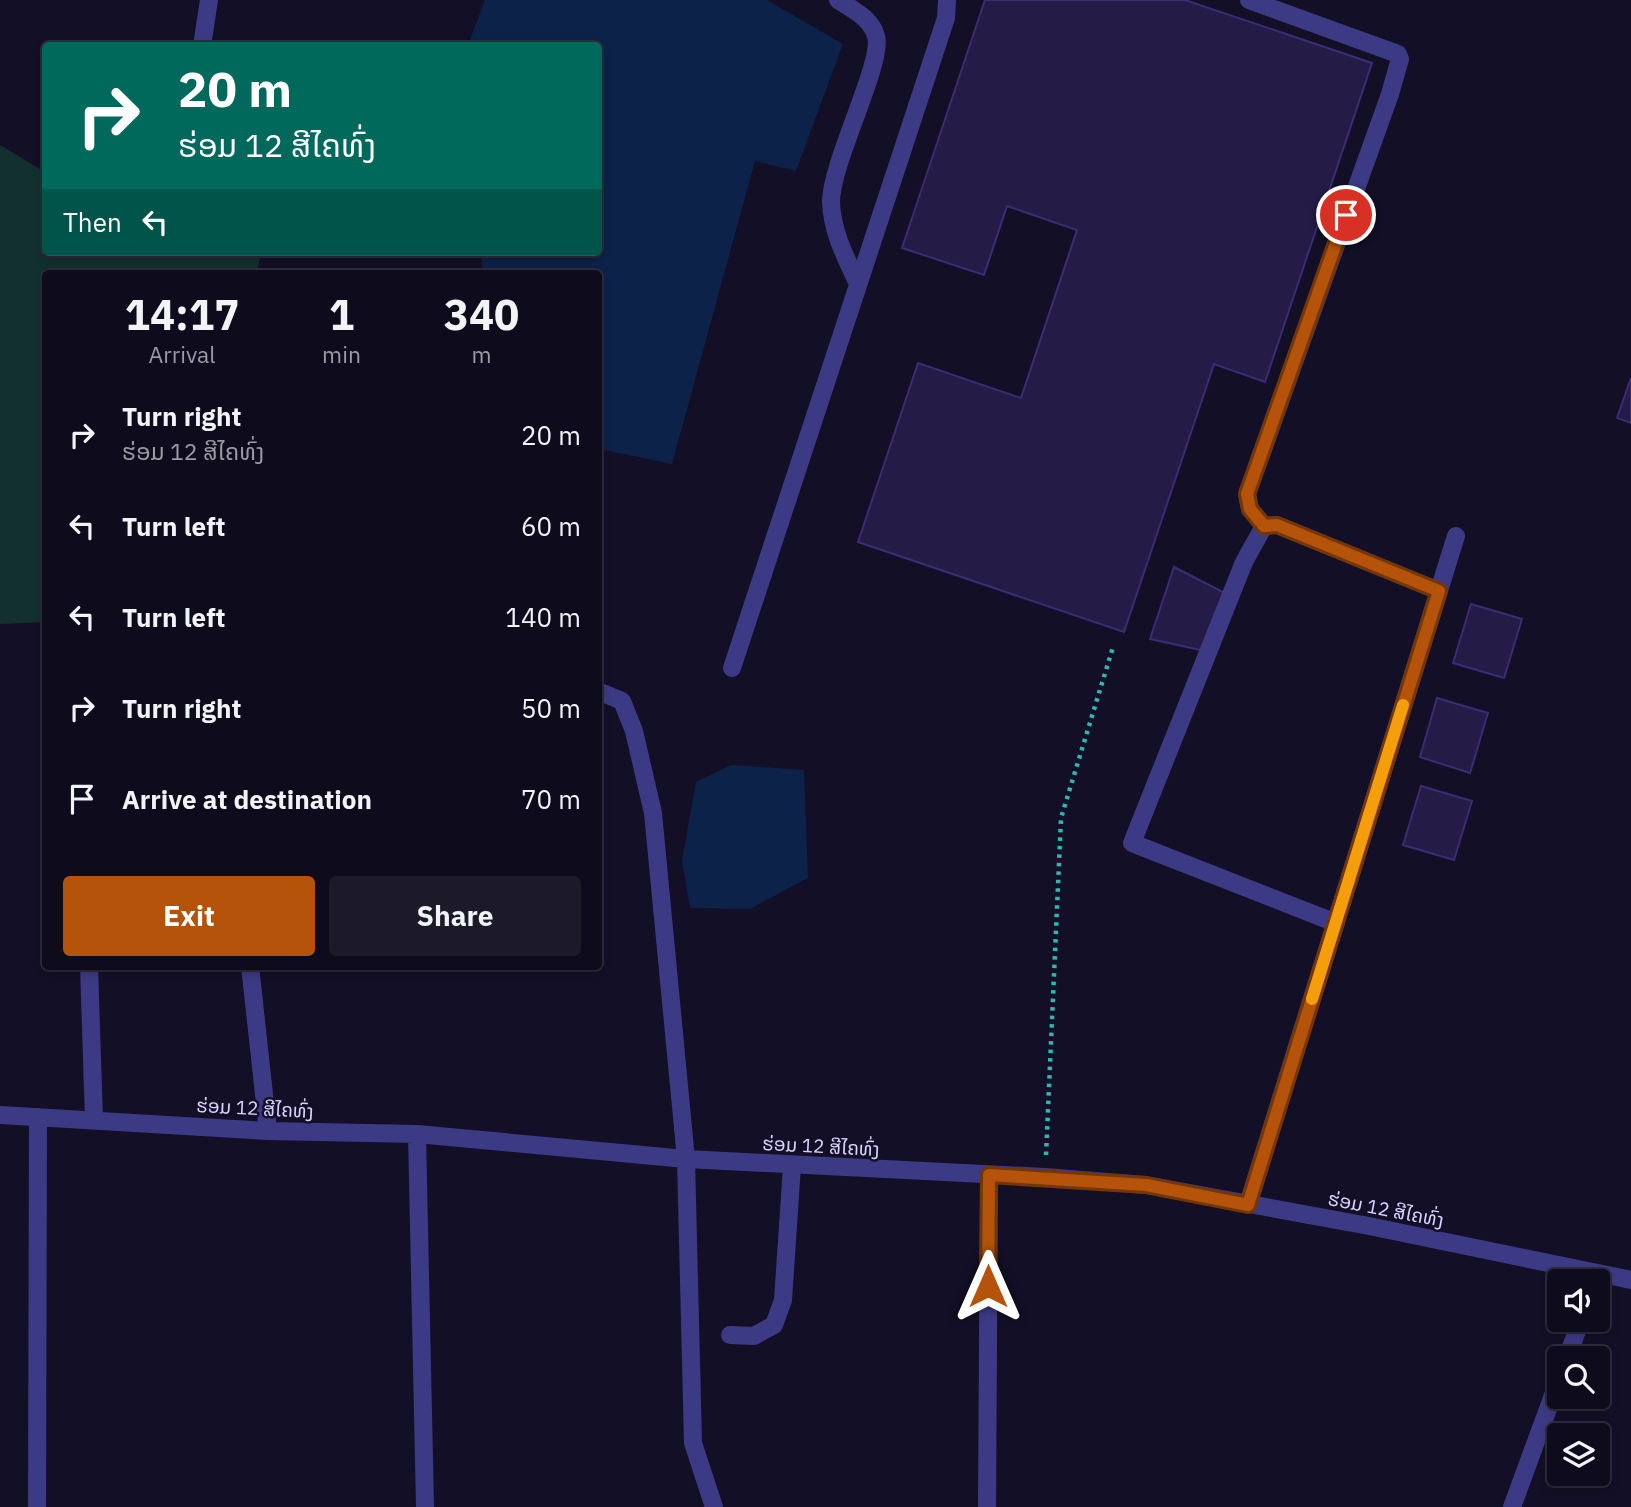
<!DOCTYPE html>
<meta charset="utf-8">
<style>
:root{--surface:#0e0b1c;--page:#1c1929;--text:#f1f3f6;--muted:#9b9ba3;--line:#2e2b3b;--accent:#b45309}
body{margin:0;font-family:"IBM Plex Sans","Noto Sans Lao",sans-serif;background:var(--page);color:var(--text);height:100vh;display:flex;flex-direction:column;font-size:26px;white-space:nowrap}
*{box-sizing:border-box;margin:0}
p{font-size:23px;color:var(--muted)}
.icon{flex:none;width:38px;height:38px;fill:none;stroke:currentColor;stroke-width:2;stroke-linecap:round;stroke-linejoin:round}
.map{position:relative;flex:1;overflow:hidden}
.side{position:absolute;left:42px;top:270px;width:560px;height:700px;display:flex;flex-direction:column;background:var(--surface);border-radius:7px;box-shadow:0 4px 10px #0003,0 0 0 2px var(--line)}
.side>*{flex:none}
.top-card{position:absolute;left:42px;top:42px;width:560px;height:214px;border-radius:7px;box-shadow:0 4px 10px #0003,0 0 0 2px var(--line);background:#00695c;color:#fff;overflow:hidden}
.controls{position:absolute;left:1547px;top:1269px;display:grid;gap:14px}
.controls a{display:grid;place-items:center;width:63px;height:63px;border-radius:7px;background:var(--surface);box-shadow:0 4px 10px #0003,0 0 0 2px var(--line);font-size:35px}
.pin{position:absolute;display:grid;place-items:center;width:60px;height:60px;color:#fff;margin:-30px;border:4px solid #fff;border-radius:50%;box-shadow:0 2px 7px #0007}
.me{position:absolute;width:77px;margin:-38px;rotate:0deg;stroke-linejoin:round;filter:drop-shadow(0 0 5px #0008)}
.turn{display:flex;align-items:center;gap:24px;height:147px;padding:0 21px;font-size:32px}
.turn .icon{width:91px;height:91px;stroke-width:2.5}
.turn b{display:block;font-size:49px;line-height:60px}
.then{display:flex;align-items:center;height:66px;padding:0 21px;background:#0003;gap:14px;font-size:26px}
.eta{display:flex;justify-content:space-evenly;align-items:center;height:119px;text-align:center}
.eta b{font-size:42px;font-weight:700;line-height:49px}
.cta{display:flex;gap:14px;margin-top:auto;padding:14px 21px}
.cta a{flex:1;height:80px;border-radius:7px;background:var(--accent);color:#fff;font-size:28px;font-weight:700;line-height:80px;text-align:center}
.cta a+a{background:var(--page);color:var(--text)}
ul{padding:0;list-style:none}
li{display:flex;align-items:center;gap:21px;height:91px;padding:0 21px}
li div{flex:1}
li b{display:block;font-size:26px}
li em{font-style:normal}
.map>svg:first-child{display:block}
</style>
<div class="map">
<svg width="1631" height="1507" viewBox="0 0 1631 1507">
<rect width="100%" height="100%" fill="#130f26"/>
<path fill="#12302f" d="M0,145L45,172L46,252H261L257,273H46L45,622L0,624Z"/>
<path fill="#0c2248" d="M485,0H767L843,44L796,171L755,161L672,464L599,449L598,273H482V252H598V46L468,45Z
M731,765L804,770L808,878L750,909L690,908L682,860L696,782Z"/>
<path fill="#241b47" stroke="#3b2d73" stroke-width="2" d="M985,0H1185L1372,63L1265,382L1214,364L1124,632L858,542L918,363L1021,398L1077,230L1007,206L984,275L902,248Z
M1631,378V423L1617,418Z
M1174,567L1223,592L1205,651L1150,639Z
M1471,604L1522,619L1504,678L1453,663Z
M1437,698L1488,713L1470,773L1420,757Z
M1421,786L1472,801L1454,860L1403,845Z"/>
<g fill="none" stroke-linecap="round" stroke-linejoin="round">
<path stroke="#2fb8b0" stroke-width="4.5" stroke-dasharray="3.5 5" stroke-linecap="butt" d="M1046,1155L1061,818L1113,647"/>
<path stroke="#3d3a85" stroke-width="18" d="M838,0C853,10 871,18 876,36C884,62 831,162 831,202C832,232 846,258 858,284
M1249,0L1398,54L1400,59L1390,94L1247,494L1250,509L1264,526
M732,668L946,18L947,0
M1336,923L1132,843L1244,562L1264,526L1277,525L1439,591
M1248,1204L1456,536
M730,1335L754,1336L774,1325L783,1300L792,1166"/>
<path stroke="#3d3a85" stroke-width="18" d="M202,46L209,0
M598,691L622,701L634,731L653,813L686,1159L693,1443L714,1507
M89,966L94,1120
M250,966L268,1131
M0,1115L268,1131L417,1134L686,1159L1045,1177L1146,1185L1369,1226L1631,1280
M417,1134L425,1507
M1567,1358L1581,1320
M37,1507L38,1117
M987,1507L989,1175
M1512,1507L1559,1379"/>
</g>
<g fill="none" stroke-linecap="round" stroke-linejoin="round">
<defs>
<path id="route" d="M988,1286L989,1175L1146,1185L1248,1205L1439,591L1277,525L1264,526L1250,509L1247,494L1346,215"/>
</defs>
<use href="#route" stroke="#753606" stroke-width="18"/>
<use href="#route" stroke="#b45309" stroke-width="12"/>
<path stroke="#f59e0b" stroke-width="12" d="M1312,999L1403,705"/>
</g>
<g text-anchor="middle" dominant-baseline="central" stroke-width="5" stroke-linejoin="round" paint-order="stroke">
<g font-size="19" fill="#d9d4ff" stroke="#130f26">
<text transform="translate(255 1108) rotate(3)">ຮ່ອມ 12 ສີໄຄທົ່ງ</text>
<text transform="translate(821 1146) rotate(3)">ຮ່ອມ 12 ສີໄຄທົ່ງ</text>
<text transform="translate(1386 1209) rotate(11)">ຮ່ອມ 12 ສີໄຄທົ່ງ</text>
</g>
</g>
</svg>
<div class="controls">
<a><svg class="icon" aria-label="sound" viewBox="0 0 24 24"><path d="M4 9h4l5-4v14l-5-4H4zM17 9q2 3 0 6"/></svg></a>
<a><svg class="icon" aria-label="search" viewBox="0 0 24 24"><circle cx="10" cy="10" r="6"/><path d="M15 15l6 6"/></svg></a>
<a><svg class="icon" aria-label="layers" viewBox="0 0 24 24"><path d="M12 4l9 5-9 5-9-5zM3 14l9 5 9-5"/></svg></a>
</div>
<div class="pin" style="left:1346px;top:215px;background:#d93025"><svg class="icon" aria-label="arrive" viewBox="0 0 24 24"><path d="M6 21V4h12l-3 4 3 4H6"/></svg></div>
<svg class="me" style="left:988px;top:1286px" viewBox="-20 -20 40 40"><path d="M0-17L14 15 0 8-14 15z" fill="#b45309" stroke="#fff" stroke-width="4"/></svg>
<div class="top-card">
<div class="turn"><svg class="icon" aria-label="right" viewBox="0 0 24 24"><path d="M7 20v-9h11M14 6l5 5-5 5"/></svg><div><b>20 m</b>ຮ່ອມ 12 ສີໄຄທົ່ງ</div></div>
<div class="then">Then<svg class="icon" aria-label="left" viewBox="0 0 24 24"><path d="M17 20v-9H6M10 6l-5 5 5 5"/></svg></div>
</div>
<section class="side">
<div class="eta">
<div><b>14:17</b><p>Arrival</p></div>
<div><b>1</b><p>min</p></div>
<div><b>340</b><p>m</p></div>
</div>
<ul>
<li><svg class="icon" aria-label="right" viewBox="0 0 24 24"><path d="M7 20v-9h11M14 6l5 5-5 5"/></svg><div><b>Turn right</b><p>ຮ່ອມ 12 ສີໄຄທົ່ງ</p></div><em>20 m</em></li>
<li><svg class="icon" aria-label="left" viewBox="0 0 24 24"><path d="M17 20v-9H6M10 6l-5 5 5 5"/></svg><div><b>Turn left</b></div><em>60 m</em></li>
<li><svg class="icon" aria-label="left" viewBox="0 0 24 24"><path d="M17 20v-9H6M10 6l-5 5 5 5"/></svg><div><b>Turn left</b></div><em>140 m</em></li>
<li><svg class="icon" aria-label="right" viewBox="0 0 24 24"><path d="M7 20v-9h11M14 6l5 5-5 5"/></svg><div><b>Turn right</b></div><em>50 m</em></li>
<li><svg class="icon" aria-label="arrive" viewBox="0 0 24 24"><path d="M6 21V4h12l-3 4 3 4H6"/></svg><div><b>Arrive at destination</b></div><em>70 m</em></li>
</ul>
<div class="cta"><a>Exit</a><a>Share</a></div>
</section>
</div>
